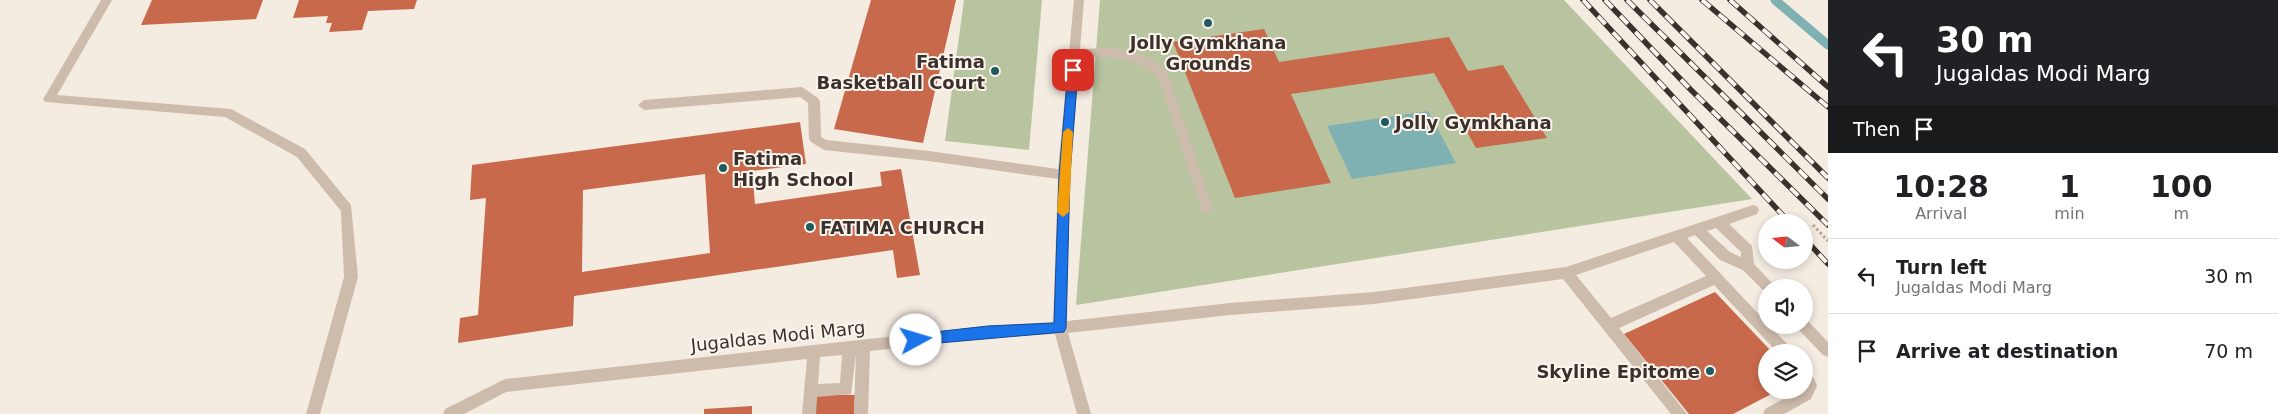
<!DOCTYPE html>
<style>
:root{--surface:#fff;--page:#f6f6f6;--text:#202124;--muted:#757577;--line:#e0e0e0}
body{margin:0;font-family:"DejaVu Sans",sans-serif;background:var(--page);color:var(--text);height:100vh;display:flex;flex-direction:column;font-size:19px;white-space:nowrap}
*{box-sizing:border-box;margin:0}
p{font-size:16px;color:var(--muted)}
.icon{flex:none;width:28px;height:28px;fill:none;stroke:currentColor;stroke-width:2;stroke-linecap:round;stroke-linejoin:round}
.map{position:relative;flex:1;overflow:hidden}
.panel{display:flex;flex-direction:column;background:var(--surface);width:450px}
.panel>*{flex:none}
.top-card{background:#202124;color:#fff;overflow:hidden}
.needle{width:32px;rotate:286deg}
.tools{position:absolute;left:1758px;top:214px;display:grid;gap:10px}
.tools a{display:grid;place-items:center;width:55px;height:55px;border-radius:50%;background:var(--surface);box-shadow:0 2px 8px #0003;font-size:25px}
.pin{position:absolute;display:grid;place-items:center;width:42px;height:42px;color:#fff;margin:-21px;border-radius:10px;box-shadow:0 2px 8px #0006}
.me{position:absolute;width:55px;margin:-28px;rotate:84deg;stroke-linejoin:round;filter:drop-shadow(0 0 4px #0008)}
.turn{display:flex;align-items:center;gap:18px;height:105px;padding:0 25px;font-size:22px}
.turn .icon{width:65px;height:65px;stroke-width:2.5}
.turn b{display:block;font-size:35px;line-height:42px}
.then{display:flex;align-items:center;height:48px;padding:0 25px;background:#0003;gap:10px;font-size:19px}
.eta{display:flex;justify-content:space-evenly;align-items:center;height:85px;text-align:center}
.eta b{font-size:30px;font-weight:800;line-height:35px}
ul{padding:0;list-style:none}
li{display:flex;align-items:center;gap:15px;height:75px;padding:0 25px;border-top:1px solid var(--line)}
li div{flex:1}
li b{display:block;font-size:19px}
li em{font-style:normal}
main{display:flex;flex:1;min-height:0}
.map>svg:first-child{display:block}
</style>
<main>
<div class="map">
<svg width="1828" height="414" viewBox="0 0 1828 414">
<rect width="100%" height="100%" fill="#f4ebe1"/>
<path fill="#b8c4a0" d="M964,0H1042L1029,150L945,141Z
M1100,0H1564L1752,199L1076,305Z"/>
<path fill="#7fb0b2" d="M1428,111L1456,163L1352,179L1327,126Z"/>
<g fill="none" stroke-linecap="round" stroke-linejoin="round">
<path stroke="#7fb0b2" stroke-width="9" d="M1775,0L1828,45"/>
</g>
<path fill="#c8694b" fill-rule="evenodd" d="M152,0H263L256,19L141,25Z
M299,0H417L414,9L368,11L362,30L329,32L332,23H326L328,16L293,18Z
M871,0H956L923,143L834,129Z
M1264,29L1279,62L1449,37L1468,71L1503,65L1547,138L1476,148L1434,73L1291,94L1331,183L1235,198L1173,42Z
M800,122L806,164L752,171L755,204L882,186L880,172L901,169L920,275L897,278L893,250L574,296L573,326L458,343L460,318L478,315L486,198L470,200L472,165ZM705,174L710,253L582,272L583,190Z
M1715,292L1772,352H1766V390H1779L1733,414H1689L1624,334Z
M817,394L855,395L854,414H815Z
M752,406V414H704V409Z"/>
<g fill="none" stroke-linecap="round" stroke-linejoin="round">
<path stroke="#b9a596" stroke-width="3" stroke-dasharray="2.5 2.5" stroke-linecap="butt" d="M1813,225L1828,241"/>
<path fill="#cdbbac" fill-rule="evenodd" d="M101,0H112L57,95L231,109L305,149L351,205L358,277L320,414H306L344,277L341,211L297,157L225,117L45,102L43,99L45,96Z
M1074,0H1084L1080,49L1111,48L1132,51L1146,56L1167,71L1213,208L1211,212L1207,213L1203,212L1201,208L1158,77C1131,55 1112,57 1080,57L1070,175L1067,321L1230,303L1374,292L1566,267L1753,205L1757,206L1759,210L1757,214L1729,224L1752,246L1754,264L1773,284L1774,288H1766V293L1743,270L1720,260L1695,235L1687,238L1766,322V325H1769L1791,348L1793,352H1777L1714,285L1619,328L1687,414H1671L1563,279L1374,304L1230,315L1068,333L1091,414H1077L1055,334L987,338L870,351L868,414H854L856,353L851,394L817,397L816,414H802L807,359L506,392L464,414H443L445,409L505,379L987,326L1053,322L1058,179L929,161L824,150L811,142L809,139L808,103L800,97L644,110L638,105L644,100L802,87L818,98L820,101L821,137L826,140L929,151L1058,169ZM1716,228L1741,252V257L1730,252L1707,231ZM1674,242L1706,276L1611,318L1576,275ZM842,355L840,383L818,384L820,357Z
M1804,319L1808,321L1828,342V357L1823,355L1798,329L1796,325H1804Z
M1804,366L1809,367L1817,386L1811,399L1784,414H1763L1765,409L1800,390H1804Z"/>
<defs>
<path id="rail" d="M1583,0L1789,222
M1605,0L1690,89L1828,225
M1627,0L1828,199
M1650,0L1828,178
M1702,0L1828,107
M1730,0L1828,87
M1804,238L1828,264"/>
</defs>
<use href="#rail" stroke="#3b302b" stroke-width="5.5"/>
<use href="#rail" stroke="#fbf5ee" stroke-width="4" stroke-dasharray="11" stroke-linecap="butt"/>
</g>
<path fill="#1a73e8" stroke="#114b97" d="M1073,66L1078,70L1070,175L1066,328L1064,332L916,345L912,344L910,340L912,336L916,334L988,326L1054,323L1059,175L1068,70Z"/>
<path fill="#f59e0b" d="M1068,128L1073,132L1069,212L1063,217L1057,212L1063,132Z"/>
<g fill="#1f5a5e" stroke="#fbf5ee" stroke-width="2">
<circle cx="1208" cy="23" r="5"/>
<circle cx="995" cy="71" r="5"/>
<circle cx="1385" cy="122" r="5"/>
<circle cx="723" cy="168" r="5"/>
<circle cx="810" cy="227" r="5"/>
<circle cx="1710" cy="371" r="5"/>
</g>
<g text-anchor="middle" dominant-baseline="central" stroke-width="4" stroke-linejoin="round" paint-order="stroke">
<g font-size="18" font-weight="bold" fill="#3b302b" stroke="#fbf5ee" text-anchor="start">
<text x="1208" y="42" text-anchor="middle">Jolly Gymkhana<tspan x="1208" dy="21">Grounds</tspan></text>
<text x="985" y="61" text-anchor="end">Fatima<tspan x="985" dy="21">Basketball Court</tspan></text>
<text x="1395" y="122">Jolly Gymkhana</text>
<text x="733" y="158">Fatima<tspan x="733" dy="21">High School</tspan></text>
<text x="820" y="227">FATIMA CHURCH</text>
<text x="1700" y="371" text-anchor="end">Skyline Epitome</text>
</g>
<g font-size="18" fill="#3b302b" stroke="#fbf5ee">
<text transform="translate(778 336) rotate(-6)">Jugaldas Modi Marg</text>
</g>
</g>
</svg>
<div class="tools">
<a><svg class="needle" viewBox="-14 -14 28 28"><path d="M0-13l5 13h-10z" fill="#e53935"/><path d="M0 13l5-13h-10z" fill="#757577"/></svg></a>
<a><svg class="icon" aria-label="sound" viewBox="0 0 24 24"><path d="M4 9h4l5-4v14l-5-4H4zM17 9q2 3 0 6"/></svg></a>
<a><svg class="icon" aria-label="layers" viewBox="0 0 24 24"><path d="M12 4l9 5-9 5-9-5zM3 14l9 5 9-5"/></svg></a>
</div>
<div class="pin" style="left:1073px;top:70px;background:#d93025"><svg class="icon" aria-label="arrive" viewBox="0 0 24 24"><path d="M6 21V4h12l-3 4 3 4H6"/></svg></div>
<svg class="me" style="left:916px;top:340px" viewBox="-20 -20 40 40"><circle r="19" fill="#fff"/><path d="M0-13L10 11 0 6-10 11z" fill="#1a73e8"/></svg>
</div>
<section class="panel">
<div class="top-card">
<div class="turn"><svg class="icon" aria-label="left" viewBox="0 0 24 24"><path d="M17 20v-9H6M10 6l-5 5 5 5"/></svg><div><b>30 m</b>Jugaldas Modi Marg</div></div>
<div class="then">Then<svg class="icon" aria-label="arrive" viewBox="0 0 24 24"><path d="M6 21V4h12l-3 4 3 4H6"/></svg></div>
</div>
<div class="eta">
<div><b>10:28</b><p>Arrival</p></div>
<div><b>1</b><p>min</p></div>
<div><b>100</b><p>m</p></div>
</div>
<ul>
<li><svg class="icon" aria-label="left" viewBox="0 0 24 24"><path d="M17 20v-9H6M10 6l-5 5 5 5"/></svg><div><b>Turn left</b><p>Jugaldas Modi Marg</p></div><em>30 m</em></li>
<li><svg class="icon" aria-label="arrive" viewBox="0 0 24 24"><path d="M6 21V4h12l-3 4 3 4H6"/></svg><div><b>Arrive at destination</b></div><em>70 m</em></li>
</ul>
</section>
</main>
